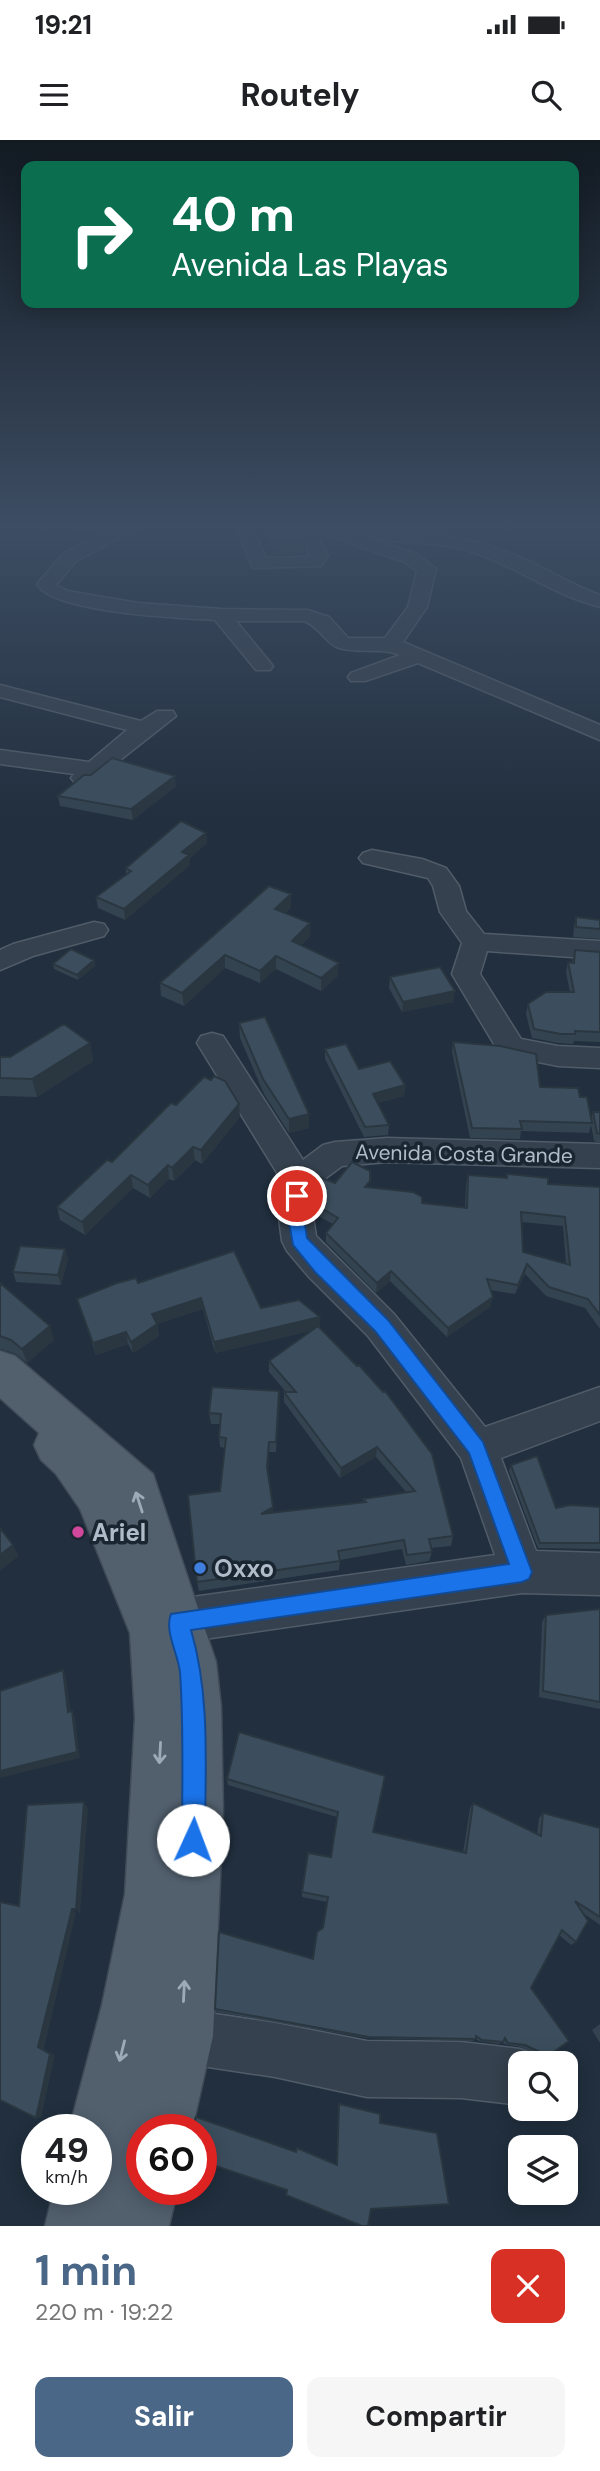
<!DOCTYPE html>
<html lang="es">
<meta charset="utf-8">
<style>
:root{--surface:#fff;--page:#f6f6f6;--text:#202124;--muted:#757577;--accent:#4b6787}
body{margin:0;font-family:"DM Sans",sans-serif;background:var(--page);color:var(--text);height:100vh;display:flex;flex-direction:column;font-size:26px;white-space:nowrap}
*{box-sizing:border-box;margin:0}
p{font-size:23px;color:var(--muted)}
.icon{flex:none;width:38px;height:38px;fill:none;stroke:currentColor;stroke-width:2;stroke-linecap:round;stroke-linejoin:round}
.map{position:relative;height:2086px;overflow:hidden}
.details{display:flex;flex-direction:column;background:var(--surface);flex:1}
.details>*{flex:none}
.top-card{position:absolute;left:21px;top:21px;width:558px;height:147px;border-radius:14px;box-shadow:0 4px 18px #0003;background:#0b6e4f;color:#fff;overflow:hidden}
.buttons{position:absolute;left:508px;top:1911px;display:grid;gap:14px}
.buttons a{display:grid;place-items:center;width:70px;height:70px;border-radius:14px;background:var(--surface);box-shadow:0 4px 18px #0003;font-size:35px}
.speed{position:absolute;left:21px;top:1974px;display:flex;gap:14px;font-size:35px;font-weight:700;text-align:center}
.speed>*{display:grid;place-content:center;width:91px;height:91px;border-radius:50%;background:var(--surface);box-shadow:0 4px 18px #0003;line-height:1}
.speed small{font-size:18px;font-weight:400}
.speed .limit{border:10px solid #d22;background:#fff;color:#111}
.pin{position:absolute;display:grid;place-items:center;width:60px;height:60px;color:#fff;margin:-30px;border:4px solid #fff;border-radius:50%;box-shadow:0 2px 7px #0007}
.me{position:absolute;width:77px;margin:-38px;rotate:2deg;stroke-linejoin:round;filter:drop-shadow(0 0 5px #0008)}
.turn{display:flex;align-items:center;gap:24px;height:147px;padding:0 35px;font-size:32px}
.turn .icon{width:91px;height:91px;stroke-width:2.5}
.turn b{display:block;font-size:49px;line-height:60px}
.round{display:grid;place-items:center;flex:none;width:74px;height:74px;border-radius:14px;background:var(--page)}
.headline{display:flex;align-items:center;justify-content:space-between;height:119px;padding:0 35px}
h1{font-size:42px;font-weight:700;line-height:52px;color:var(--accent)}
.action{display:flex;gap:14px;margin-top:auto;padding:14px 35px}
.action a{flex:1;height:80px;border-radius:14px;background:var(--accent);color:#fff;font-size:28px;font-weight:700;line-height:80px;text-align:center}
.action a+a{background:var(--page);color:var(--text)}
.status{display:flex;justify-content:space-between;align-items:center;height:49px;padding:0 35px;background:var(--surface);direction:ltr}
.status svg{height:19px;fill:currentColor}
header{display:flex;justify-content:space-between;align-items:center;height:91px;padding:0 35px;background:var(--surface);font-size:32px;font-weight:700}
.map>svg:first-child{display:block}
</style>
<div class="status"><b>19:21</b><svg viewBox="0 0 49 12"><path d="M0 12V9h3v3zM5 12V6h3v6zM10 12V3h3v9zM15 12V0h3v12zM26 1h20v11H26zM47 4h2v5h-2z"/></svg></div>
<header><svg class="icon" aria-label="menu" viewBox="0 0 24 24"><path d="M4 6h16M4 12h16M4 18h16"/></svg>Routely<svg class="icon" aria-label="search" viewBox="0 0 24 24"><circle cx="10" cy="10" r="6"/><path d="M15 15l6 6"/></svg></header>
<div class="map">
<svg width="600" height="2086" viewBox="0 0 600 2086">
<rect width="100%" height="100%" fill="#212f3e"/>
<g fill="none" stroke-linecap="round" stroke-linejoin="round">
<defs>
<path id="minor" d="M120,386H142L76,421L56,445L68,451L138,463L221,469L308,470L329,477L348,498H385L408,467L417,431L405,422L317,392L328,416L321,426L253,428L235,386H252L266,418L310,417L298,386H333L417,414L436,429L427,467L403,502L600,585V600L418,523L365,541H351L348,537L351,533L400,515C381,507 360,514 339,508C326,504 320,487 304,481H236L273,526L270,530H256L215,480C181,478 52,473 37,444L64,413Z
M374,388C425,392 475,397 522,418C549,430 572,445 600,455V467C555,456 519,428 475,413C441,400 403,405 368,397L365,393Z
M0,545L141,581L157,571H173L176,576L91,643H75L71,638L74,634L0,624V610L89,622L127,590L0,557Z
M372,710L422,719L446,728L459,746L466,771L484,794L600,801V819L487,811L480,834L521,899L558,906L600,908V928L558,926L500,914L452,834L462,803L440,772L433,746L428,738L363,723L359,718L363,713Z
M94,782L104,784L108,790L104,796L33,816L0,830V810L13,804Z
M212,893L223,896L303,1020L323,1005L335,1002L387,998L600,1004V1028L387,1022L342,1026L315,1046L312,1071L316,1096L394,1174L485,1287L600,1247V1281L501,1318L536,1411L600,1413V1455L522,1453L184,1502L160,1513L144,1507L138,1491L144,1475L178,1459L495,1415L461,1318L368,1196L309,1137L287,1111L282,1101L278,1071L282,1041L197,903L201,896Z
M182,1869L275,1883L367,1901L461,1902L520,1909L540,1917L542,1923H520V1965L461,1958L367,1957L275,1937L182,1923L163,1915L155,1896L163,1877Z"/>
<path id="major" d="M0,1211L15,1216L153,1334L216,1522L221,1567L223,1673L213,1896L192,1990H142V2016L136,2013L132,2003L126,2023L142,2016V2049H178L169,2086H45L54,2049H96V1990H69L102,1865L125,1754L135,1578L130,1493L80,1369L56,1334L41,1320L34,1305L39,1293L0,1258Z"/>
</defs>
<use href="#minor" stroke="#505c68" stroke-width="3"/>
<use href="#major" stroke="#3e4a56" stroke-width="3"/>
<use href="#minor" fill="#35414e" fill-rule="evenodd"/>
<use href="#major" fill="#52606e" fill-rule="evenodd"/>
</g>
<path fill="#344350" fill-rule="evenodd" d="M262,386H298L305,412L276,415Z
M176,646L133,680L60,666L58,656Z
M206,693L207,703L190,718V725L125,780L98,768L96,757L126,734V728Z
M291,754V767L285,773L310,796L301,805L338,836L321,851L276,829L260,843L225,828L184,866L161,856L160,843Z
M576,777L600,780V799L573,797L574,787Z
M575,810L600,812V902L574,901L573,904L558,903L532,898L526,874L528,864L570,852L566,832L568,822H572Z
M94,820L95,826L78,840L54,829L53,824Z
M390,837L453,862L402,872L389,848Z
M239,883L309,974V988L289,993L264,954L240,898Z
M453,902L540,947L580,957L591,979L593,972H600V1003L594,1001L591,985L589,993L521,991L520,999L470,998L452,912Z
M90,903L93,921L37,957L0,956V917H10Z
M325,909L359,929L405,945L404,956L377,963L389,985L388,995L364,997L325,919Z
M176,965L240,977L202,1024L195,1020L174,1041L169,1039L150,1058L133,1048L85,1095L60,1080L57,1067L112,1022Z
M507,1034L548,1044L600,1047V1189L585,1168L546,1156L525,1134L515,1154L490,1150L493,1157L490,1167L447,1197L390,1141L376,1153L326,1102V1093L333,1084L318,1076L319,1037L335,1043L370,1048L422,1063L465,1067L466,1044L468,1035L506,1038ZM522,1082L563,1086L566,1124L523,1112Z
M65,1109L68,1119L61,1145L16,1142L13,1132Z
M0,1143L54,1200L27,1223L16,1214L1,1209H0Z
M138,1143L261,1168L320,1177V1188L453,1396L451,1406L431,1408L432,1412L429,1421L406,1425L402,1409L340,1420L339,1430L199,1451L197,1442L220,1351L225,1308L220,1307L219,1297L220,1284H211L209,1273L279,1251L276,1312H269L268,1332L273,1373L363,1362V1359L406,1352L376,1317L340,1338L284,1262V1252H286L269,1232V1221L311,1191L215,1213L203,1169L157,1184L159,1196L133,1213L128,1204L96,1215L77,1159Z
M511,1325L556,1368L600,1367V1409L538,1408L509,1331Z
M600,1469V1569L539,1557L542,1482L546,1475Z
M239,1592L373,1692L463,1713L470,1668L473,1663L537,1694L539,1678L543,1673L600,1688V1785L583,1773L576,1802L571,1805L559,1795L531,1848L548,1916L543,1918L521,1907L504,1904L502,1902L499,1904L479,1901L475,1899L473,1901L367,1898L217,1872L215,1869L313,1819L323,1788L327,1762L302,1757V1752L331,1717L337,1677L228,1645L227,1639Z
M600,1884V1903L592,1890Z"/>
<path fill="#2a3741" d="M69,386H113L41,400L40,391Z
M305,399V412L276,415V402Z
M175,636L176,646L133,680L131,669Z
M206,693L207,703L190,718V725L125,780L124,769L182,712Z
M291,754V767L275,782V769Z
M310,783V796L292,814V801Z
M225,815V828L184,866L182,853Z
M276,816V829L260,843V831Z
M94,820L95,826L78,840L77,835Z
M339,823L338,836L321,851V838Z
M455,851L453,862L402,872L403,862Z
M90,903L93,921L37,957L32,939Z
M405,945L404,956L372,964L373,954Z
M239,964L240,977L202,1024L201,1010Z
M309,974V988L289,993V979Z
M193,1007L195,1020L174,1041L172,1028Z
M168,1025L169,1039L150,1058L148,1045Z
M131,1035L133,1048L85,1095L82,1082Z
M65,1109L68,1119L61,1145L58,1135Z
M527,1124L525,1134L515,1154L518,1145Z
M391,1131L390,1141L376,1153L377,1143Z
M493,1157L490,1167L447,1197L448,1188Z
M201,1158L203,1169L154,1185L152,1174Z
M320,1177V1189L215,1213L214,1202Z
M157,1184L159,1196L133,1213L131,1202Z
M50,1186L54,1200L27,1223L22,1209Z
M126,1192L128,1204L96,1215L93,1203Z
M279,1251L280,1262L276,1312V1302Z
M269,1302V1312L267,1337V1327Z
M377,1307L376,1317L340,1338L341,1328Z
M273,1367V1377L261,1374Z
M13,1405L19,1416L0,1431V1415Z
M63,1530L66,1537L72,1579L68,1572Z
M72,1571L75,1577L80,1618L0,1638V1631Z
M84,1662L88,1669L80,1774L76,1769Z
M72,1769L76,1773L44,1909L55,1915L41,1978H36L38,1907Z"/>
<path fill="#3c4e5d" stroke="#2a3741" stroke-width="2" fill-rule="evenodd" d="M39,386H69L40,391Z
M268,386H298L305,399L276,402Z
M112,618L175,636L131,669L58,656L84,635H91Z
M181,681L206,693L182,712L189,715L124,769L96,757L131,731L126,728Z
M269,746L291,754L275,769L310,783L292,801L339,823L321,838L276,816L260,831L225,815L182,853L160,843Z
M576,777L600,780V789L576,787Z
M71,809L94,820L77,835L53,824Z
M575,810L600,812V892L575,891V894H561L534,889L528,864L546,852H574L568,822L574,823Z
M440,827L455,851L403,862L390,837Z
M265,877L309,974L289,979L263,939L239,883Z
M64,884L90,903L32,939L0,938V917H10Z
M453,902L500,906L536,914L540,947L578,948L580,957H587L592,983L520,981L522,989L472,988Z
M346,904L359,929L390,921L405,945L373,954L389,985L365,987L325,909Z
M214,936L225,941L239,964L201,1010L193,1007L172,1028L168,1025L148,1045L131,1035L82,1082L57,1067L107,1020L112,1022L171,963L176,965L204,937L211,940Z
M593,972H600V994L597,993Z
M352,1022L370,1031V1041L365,1047L413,1052L422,1057V1063L467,1068L468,1035L507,1038V1034L548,1038V1044L600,1047V1175L588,1159L549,1147L527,1124L518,1145L487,1139L493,1157L448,1188L391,1131L377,1143L326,1093L338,1078L318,1066L319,1037L335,1043ZM521,1072L565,1077L570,1125L523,1112Z
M20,1106L65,1109L58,1135L13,1132Z
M234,1111L261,1168L299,1160L320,1177L214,1202L201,1158L152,1174L157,1184L131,1202L126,1192L93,1203L77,1159L117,1143L136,1138L138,1143Z
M0,1143L50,1186L22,1209L11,1200L0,1196Z
M318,1186L357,1226L359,1225L383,1252L385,1251L432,1314L453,1396L429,1399L432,1412L407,1415L404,1400L338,1411L340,1421L197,1442L188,1355L220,1351L226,1298L219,1297L221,1274L209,1273L212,1247L279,1251L276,1302H269L267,1327L273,1367L261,1374L366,1362L363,1359L415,1351L377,1307L341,1328L284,1252H296L269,1221Z
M537,1316L556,1368L570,1365L600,1367V1403H540L511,1325Z
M0,1388L13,1405L0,1415Z
M600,1469V1562L543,1551L546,1475Z
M63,1530L68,1572L72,1571L77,1612L0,1631V1551Z
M239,1592L385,1636L373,1692L466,1713L473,1663L541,1696L543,1673L600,1688V1777L575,1761L588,1781L576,1802L562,1790L531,1848L569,1901L548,1916L525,1905L508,1903L505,1898L503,1902L482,1900L476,1896V1899L369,1897L215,1869L219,1792L313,1819L317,1792L323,1788L328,1757L302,1752L308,1713L331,1717L338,1672L227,1639Z
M84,1662L76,1769H72L38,1907L50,1914L36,1978L0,1960V1762L19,1766L27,1665Z
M339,1964L380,1974V1983L437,1993L449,2064L371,2069L368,2086H362L286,2055L287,2050L201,2021V1990H192L196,1977L296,2012L297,2008L337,2025Z"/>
<defs><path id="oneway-shaft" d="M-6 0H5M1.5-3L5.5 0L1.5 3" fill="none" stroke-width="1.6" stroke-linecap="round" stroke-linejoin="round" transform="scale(1.75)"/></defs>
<g stroke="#9daab7">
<use href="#oneway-shaft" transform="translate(139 1362) rotate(-108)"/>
<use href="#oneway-shaft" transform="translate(160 1613) rotate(93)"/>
<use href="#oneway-shaft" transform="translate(184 1851) rotate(-87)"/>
<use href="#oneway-shaft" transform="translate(122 1911) rotate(104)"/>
</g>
<linearGradient id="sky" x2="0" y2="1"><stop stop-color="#121a22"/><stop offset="0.57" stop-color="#3d4d63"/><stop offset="1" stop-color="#3d4d63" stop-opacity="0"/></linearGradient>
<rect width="600" height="678" fill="url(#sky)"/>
<path fill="#1a73e8" stroke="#114b97" stroke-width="2" d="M297,1050L305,1056L303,1071L307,1098L388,1180L483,1302L532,1432L529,1439L522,1442L191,1490C211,1558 205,1630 205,1700L202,1709L193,1712L185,1709L182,1700C182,1644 184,1588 180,1532C178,1514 164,1490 171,1474L509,1424L469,1313L375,1191L315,1132L293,1105L287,1071L289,1056Z"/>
<circle fill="#d1479c" stroke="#1a2632" stroke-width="2.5" cx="78" cy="1392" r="7"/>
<circle fill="#3f7fe0" stroke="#1a2632" stroke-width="2.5" cx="200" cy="1428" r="7"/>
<g text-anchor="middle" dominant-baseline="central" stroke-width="7" stroke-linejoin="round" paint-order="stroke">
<g font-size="21" fill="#b0bcc9" stroke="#1a2632">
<text transform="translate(464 1014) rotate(1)">Avenida Costa Grande</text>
</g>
<g font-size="24" font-weight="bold" fill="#b0bcc9" stroke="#1a2632" text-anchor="start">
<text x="92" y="1392">Ariel</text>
<text x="214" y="1428">Oxxo</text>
</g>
</g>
</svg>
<div class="buttons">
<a><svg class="icon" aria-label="search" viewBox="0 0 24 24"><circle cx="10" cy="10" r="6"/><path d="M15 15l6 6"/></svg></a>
<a><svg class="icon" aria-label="layers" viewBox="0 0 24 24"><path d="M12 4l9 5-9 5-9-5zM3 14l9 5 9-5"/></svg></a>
</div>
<div class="speed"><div>49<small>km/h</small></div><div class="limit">60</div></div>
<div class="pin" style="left:297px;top:1056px;background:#d93025"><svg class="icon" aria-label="arrive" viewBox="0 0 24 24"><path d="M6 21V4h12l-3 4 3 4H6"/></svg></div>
<svg class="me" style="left:193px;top:1700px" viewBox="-20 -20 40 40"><circle r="19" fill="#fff"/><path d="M0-13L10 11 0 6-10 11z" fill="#1a73e8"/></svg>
<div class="top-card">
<div class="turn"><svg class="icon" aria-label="right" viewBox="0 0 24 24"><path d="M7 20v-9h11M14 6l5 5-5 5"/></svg><div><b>40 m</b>Avenida Las Playas</div></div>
</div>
</div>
<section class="details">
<div class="headline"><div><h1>1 min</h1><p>220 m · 19:22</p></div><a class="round" style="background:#d93025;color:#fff"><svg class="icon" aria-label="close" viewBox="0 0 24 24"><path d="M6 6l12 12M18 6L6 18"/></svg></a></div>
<div class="action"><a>Salir</a><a>Compartir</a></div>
</section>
